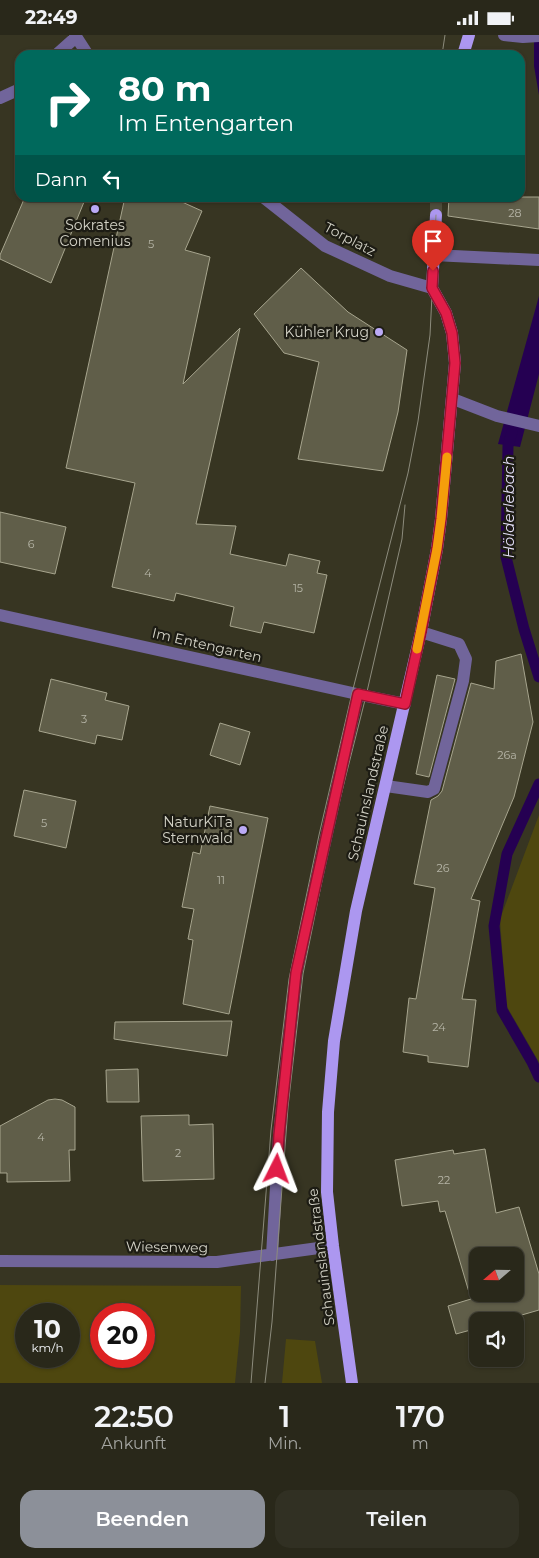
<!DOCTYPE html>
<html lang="de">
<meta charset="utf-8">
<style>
:root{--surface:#29281a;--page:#313023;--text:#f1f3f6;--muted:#a5a6a2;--line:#454439;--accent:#8c9099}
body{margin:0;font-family:Montserrat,sans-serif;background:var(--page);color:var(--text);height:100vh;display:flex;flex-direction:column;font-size:19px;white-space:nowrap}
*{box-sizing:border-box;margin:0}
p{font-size:16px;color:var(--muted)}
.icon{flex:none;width:28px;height:28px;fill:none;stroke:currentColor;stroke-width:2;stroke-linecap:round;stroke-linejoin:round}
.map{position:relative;height:1348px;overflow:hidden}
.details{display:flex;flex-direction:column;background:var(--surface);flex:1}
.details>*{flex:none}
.guide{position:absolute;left:15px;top:15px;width:510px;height:152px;border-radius:15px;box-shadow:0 1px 4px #0004,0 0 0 1px var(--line);background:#00695c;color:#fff;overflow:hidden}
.needle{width:32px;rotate:250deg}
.tools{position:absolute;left:469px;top:1212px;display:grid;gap:10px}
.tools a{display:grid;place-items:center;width:55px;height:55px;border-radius:10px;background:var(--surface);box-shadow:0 1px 4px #0004,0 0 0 1px var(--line);font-size:25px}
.speed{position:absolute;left:15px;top:1268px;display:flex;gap:10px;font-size:25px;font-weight:700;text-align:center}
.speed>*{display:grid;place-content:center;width:65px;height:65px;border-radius:50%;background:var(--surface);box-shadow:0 1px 4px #0004,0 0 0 1px var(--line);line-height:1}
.speed small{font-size:12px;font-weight:400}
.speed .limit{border:8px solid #d22;background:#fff;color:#111}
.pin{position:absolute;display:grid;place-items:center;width:42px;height:42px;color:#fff;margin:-51px -21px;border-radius:50% 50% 50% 0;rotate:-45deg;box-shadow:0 0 5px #0007}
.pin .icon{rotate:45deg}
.me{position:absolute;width:55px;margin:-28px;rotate:3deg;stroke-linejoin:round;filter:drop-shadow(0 0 4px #0008)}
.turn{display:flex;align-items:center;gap:18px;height:105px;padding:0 20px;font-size:22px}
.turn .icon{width:65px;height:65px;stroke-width:2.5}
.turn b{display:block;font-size:35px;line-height:42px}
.then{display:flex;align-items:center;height:48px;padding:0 20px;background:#0003;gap:10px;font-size:19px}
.eta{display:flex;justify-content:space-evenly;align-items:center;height:85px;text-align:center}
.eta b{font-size:30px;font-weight:600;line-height:35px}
.primary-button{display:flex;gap:10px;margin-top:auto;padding:10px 20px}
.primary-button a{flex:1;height:58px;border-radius:15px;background:var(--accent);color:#fff;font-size:20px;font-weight:600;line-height:58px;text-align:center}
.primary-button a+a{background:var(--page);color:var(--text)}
.status{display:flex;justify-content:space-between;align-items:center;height:35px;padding:0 25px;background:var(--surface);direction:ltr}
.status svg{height:14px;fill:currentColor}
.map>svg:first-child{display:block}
</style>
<div class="status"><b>22:49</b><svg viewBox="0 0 49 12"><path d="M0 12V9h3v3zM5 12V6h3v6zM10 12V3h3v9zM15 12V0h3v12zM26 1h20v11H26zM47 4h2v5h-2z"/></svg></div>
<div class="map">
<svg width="539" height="1348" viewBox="0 0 539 1348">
<rect width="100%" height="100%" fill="#373522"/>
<path fill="#4e470f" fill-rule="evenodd" d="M539,780V1027L506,970L500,884Z
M0,1250L241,1251L240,1297L235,1348H0ZM26,1279H69V1321H26ZM101,1279H144V1321H101Z
M286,1304L315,1306L322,1348H282Z"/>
<path fill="#250052" d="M534,0H539V60L534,31Z
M539,261V339L520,412L498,409Z"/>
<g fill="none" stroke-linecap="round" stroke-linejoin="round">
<path stroke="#250052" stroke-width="11" d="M512,397L508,411L506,522L524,594L539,642
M539,749L507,819L494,891L502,975L532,1027L539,1042"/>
</g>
<path fill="#605e49" stroke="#a7a58e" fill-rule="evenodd" d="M25,162H86L51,248L0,224V220Z
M125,162H171L202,176L185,215L210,222L183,349L240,293L196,489L236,491L230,519L286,531L289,519L320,526L317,538L327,540L314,598L264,587L261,598L230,591L234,572L176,558L174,566L112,552L135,448L66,433Z
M449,162H539V194L448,181Z
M301,233L348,277L407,315L398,377L383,436L298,424L319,327L284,318L254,279Z
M0,477L66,492L55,539L0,527Z
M521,619L533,687L514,762L471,864L480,866L462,964L476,965L468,1032L428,1027V1021L403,1017L409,963L416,964L435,853L414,849L431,765L438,761L442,756L471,648L494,654L496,626Z
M437,640L455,644L429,742L416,739Z
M51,644L107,658L105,665L129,671L122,705L97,700L95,709L39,696Z
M220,688L250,697L240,730L210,720Z
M24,755L76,766L66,813L14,801Z
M210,771L268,783L229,979L183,969L193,905L188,904L194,874L182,872L193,817L200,819Z
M232,986L227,1021L114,1004L115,987Z
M138,1034L139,1067H107L106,1035Z
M55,1064L62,1065L75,1072V1115H69L70,1146L7,1147V1138H0V1091L48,1065Z
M189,1080V1090L213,1089L214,1144L143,1146L141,1081Z
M485,1114L496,1178L519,1172L539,1239V1275L501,1286H478V1293L456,1299L448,1271L471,1264L445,1176L440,1177L438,1166L402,1171L395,1125L453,1115L454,1119ZM478,1221H515V1259H478Z"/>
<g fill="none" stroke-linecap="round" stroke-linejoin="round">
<path stroke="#4e4d3b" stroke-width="12" stroke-dasharray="12 6" stroke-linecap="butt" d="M436,180V162"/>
<path stroke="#71659b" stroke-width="12" d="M75,0L88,20
M504,0L523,2L539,1
M56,20L75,3
M0,63L20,54
M263,162L325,211L390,241L432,253
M433,220L539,225
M453,364L497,381L539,391
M0,580L366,661L405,669
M386,751L428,757L434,754L463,646L466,624L459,609L421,597
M272,1220L279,1100L296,938L358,659
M0,1226L217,1227L333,1211"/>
<path stroke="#ac97f0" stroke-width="12" d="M463,20L469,0
M352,1348L333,1211L327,1157L328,1077L334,1006L356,876L421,597L437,514L441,484L455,328L452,298L446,278L432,253L436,180"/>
<path stroke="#8d8c7d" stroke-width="1" d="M442,20L445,0
M251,1348L271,1095L289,944L319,800L352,658L408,438L418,386L430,300L436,180
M265,1348L272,1287L288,1072L303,939L332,796L366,661L402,504L405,470"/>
</g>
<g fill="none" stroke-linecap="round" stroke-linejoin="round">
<defs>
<path id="route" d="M277,1134L279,1100L296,938L358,659L405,669L421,597L437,514L441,484L455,328L452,298L446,278L432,253L433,236"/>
</defs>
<use href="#route" stroke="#92132f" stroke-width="12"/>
<use href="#route" stroke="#e11d48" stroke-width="9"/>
<path stroke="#f59e0b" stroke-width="9" d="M417,614L437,514L441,484L447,422"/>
</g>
<g fill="#bbaaf6" stroke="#1d1c14" stroke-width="2">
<circle cx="95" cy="174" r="5"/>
<circle cx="379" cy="297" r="5"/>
<circle cx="243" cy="795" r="5"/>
</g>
<g text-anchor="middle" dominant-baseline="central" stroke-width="4.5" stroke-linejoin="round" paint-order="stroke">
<g font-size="11" fill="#b6b5a7">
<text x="515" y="178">28</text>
<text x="151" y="209">5</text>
<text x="31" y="509">6</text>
<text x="148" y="538">4</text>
<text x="298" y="553">15</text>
<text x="84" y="684">3</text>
<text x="507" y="720">26a</text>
<text x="44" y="788">5</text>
<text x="443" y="833">26</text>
<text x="221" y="845">11</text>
<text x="439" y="992">24</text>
<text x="41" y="1102">4</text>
<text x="178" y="1118">2</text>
<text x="444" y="1145">22</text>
</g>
<g font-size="14" fill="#d3d2c6" stroke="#1d1c14" text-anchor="end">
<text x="95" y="190" text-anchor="middle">Sokrates<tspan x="95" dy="16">Comenius</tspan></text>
<text x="369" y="297">Kühler Krug</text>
<text x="233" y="787">NaturKiTa<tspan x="233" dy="16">Sternwald</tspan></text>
</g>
<g font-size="14" fill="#d3d2c6" stroke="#1d1c14">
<text transform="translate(350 204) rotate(28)">Torplatz</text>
<text transform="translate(207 610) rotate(13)">Im Entengarten</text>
<text transform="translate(368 758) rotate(-77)">Schauinslandstraße</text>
<text transform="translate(167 1212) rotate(1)">Wiesenweg</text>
<text transform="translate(321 1222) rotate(-97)">Schauinslandstraße</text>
</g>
<g font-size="15" font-style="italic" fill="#e4dff7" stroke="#1d1c14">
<text transform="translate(508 472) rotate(-90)">Hölderlebach</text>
</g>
</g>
</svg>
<div class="tools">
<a><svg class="needle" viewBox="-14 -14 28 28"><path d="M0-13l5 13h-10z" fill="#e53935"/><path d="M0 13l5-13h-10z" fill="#a5a6a2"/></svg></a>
<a><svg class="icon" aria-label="sound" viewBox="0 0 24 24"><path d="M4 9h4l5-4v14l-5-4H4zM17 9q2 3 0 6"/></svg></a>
</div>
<div class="speed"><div>10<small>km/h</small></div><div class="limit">20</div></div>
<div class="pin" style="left:433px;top:236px;background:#d93025"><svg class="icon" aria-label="arrive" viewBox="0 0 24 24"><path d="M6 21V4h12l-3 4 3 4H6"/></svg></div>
<svg class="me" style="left:277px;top:1134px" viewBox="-20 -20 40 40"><path d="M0-17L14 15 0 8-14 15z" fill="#e11d48" stroke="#fff" stroke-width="4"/></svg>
<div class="guide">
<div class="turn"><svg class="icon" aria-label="right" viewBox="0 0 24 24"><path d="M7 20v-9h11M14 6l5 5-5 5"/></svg><div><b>80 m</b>Im Entengarten</div></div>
<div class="then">Dann<svg class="icon" aria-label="left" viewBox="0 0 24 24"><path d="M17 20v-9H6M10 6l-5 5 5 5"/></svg></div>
</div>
</div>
<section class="details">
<div class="eta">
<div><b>22:50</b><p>Ankunft</p></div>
<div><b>1</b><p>Min.</p></div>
<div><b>170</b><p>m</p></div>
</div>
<div class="primary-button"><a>Beenden</a><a>Teilen</a></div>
</section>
